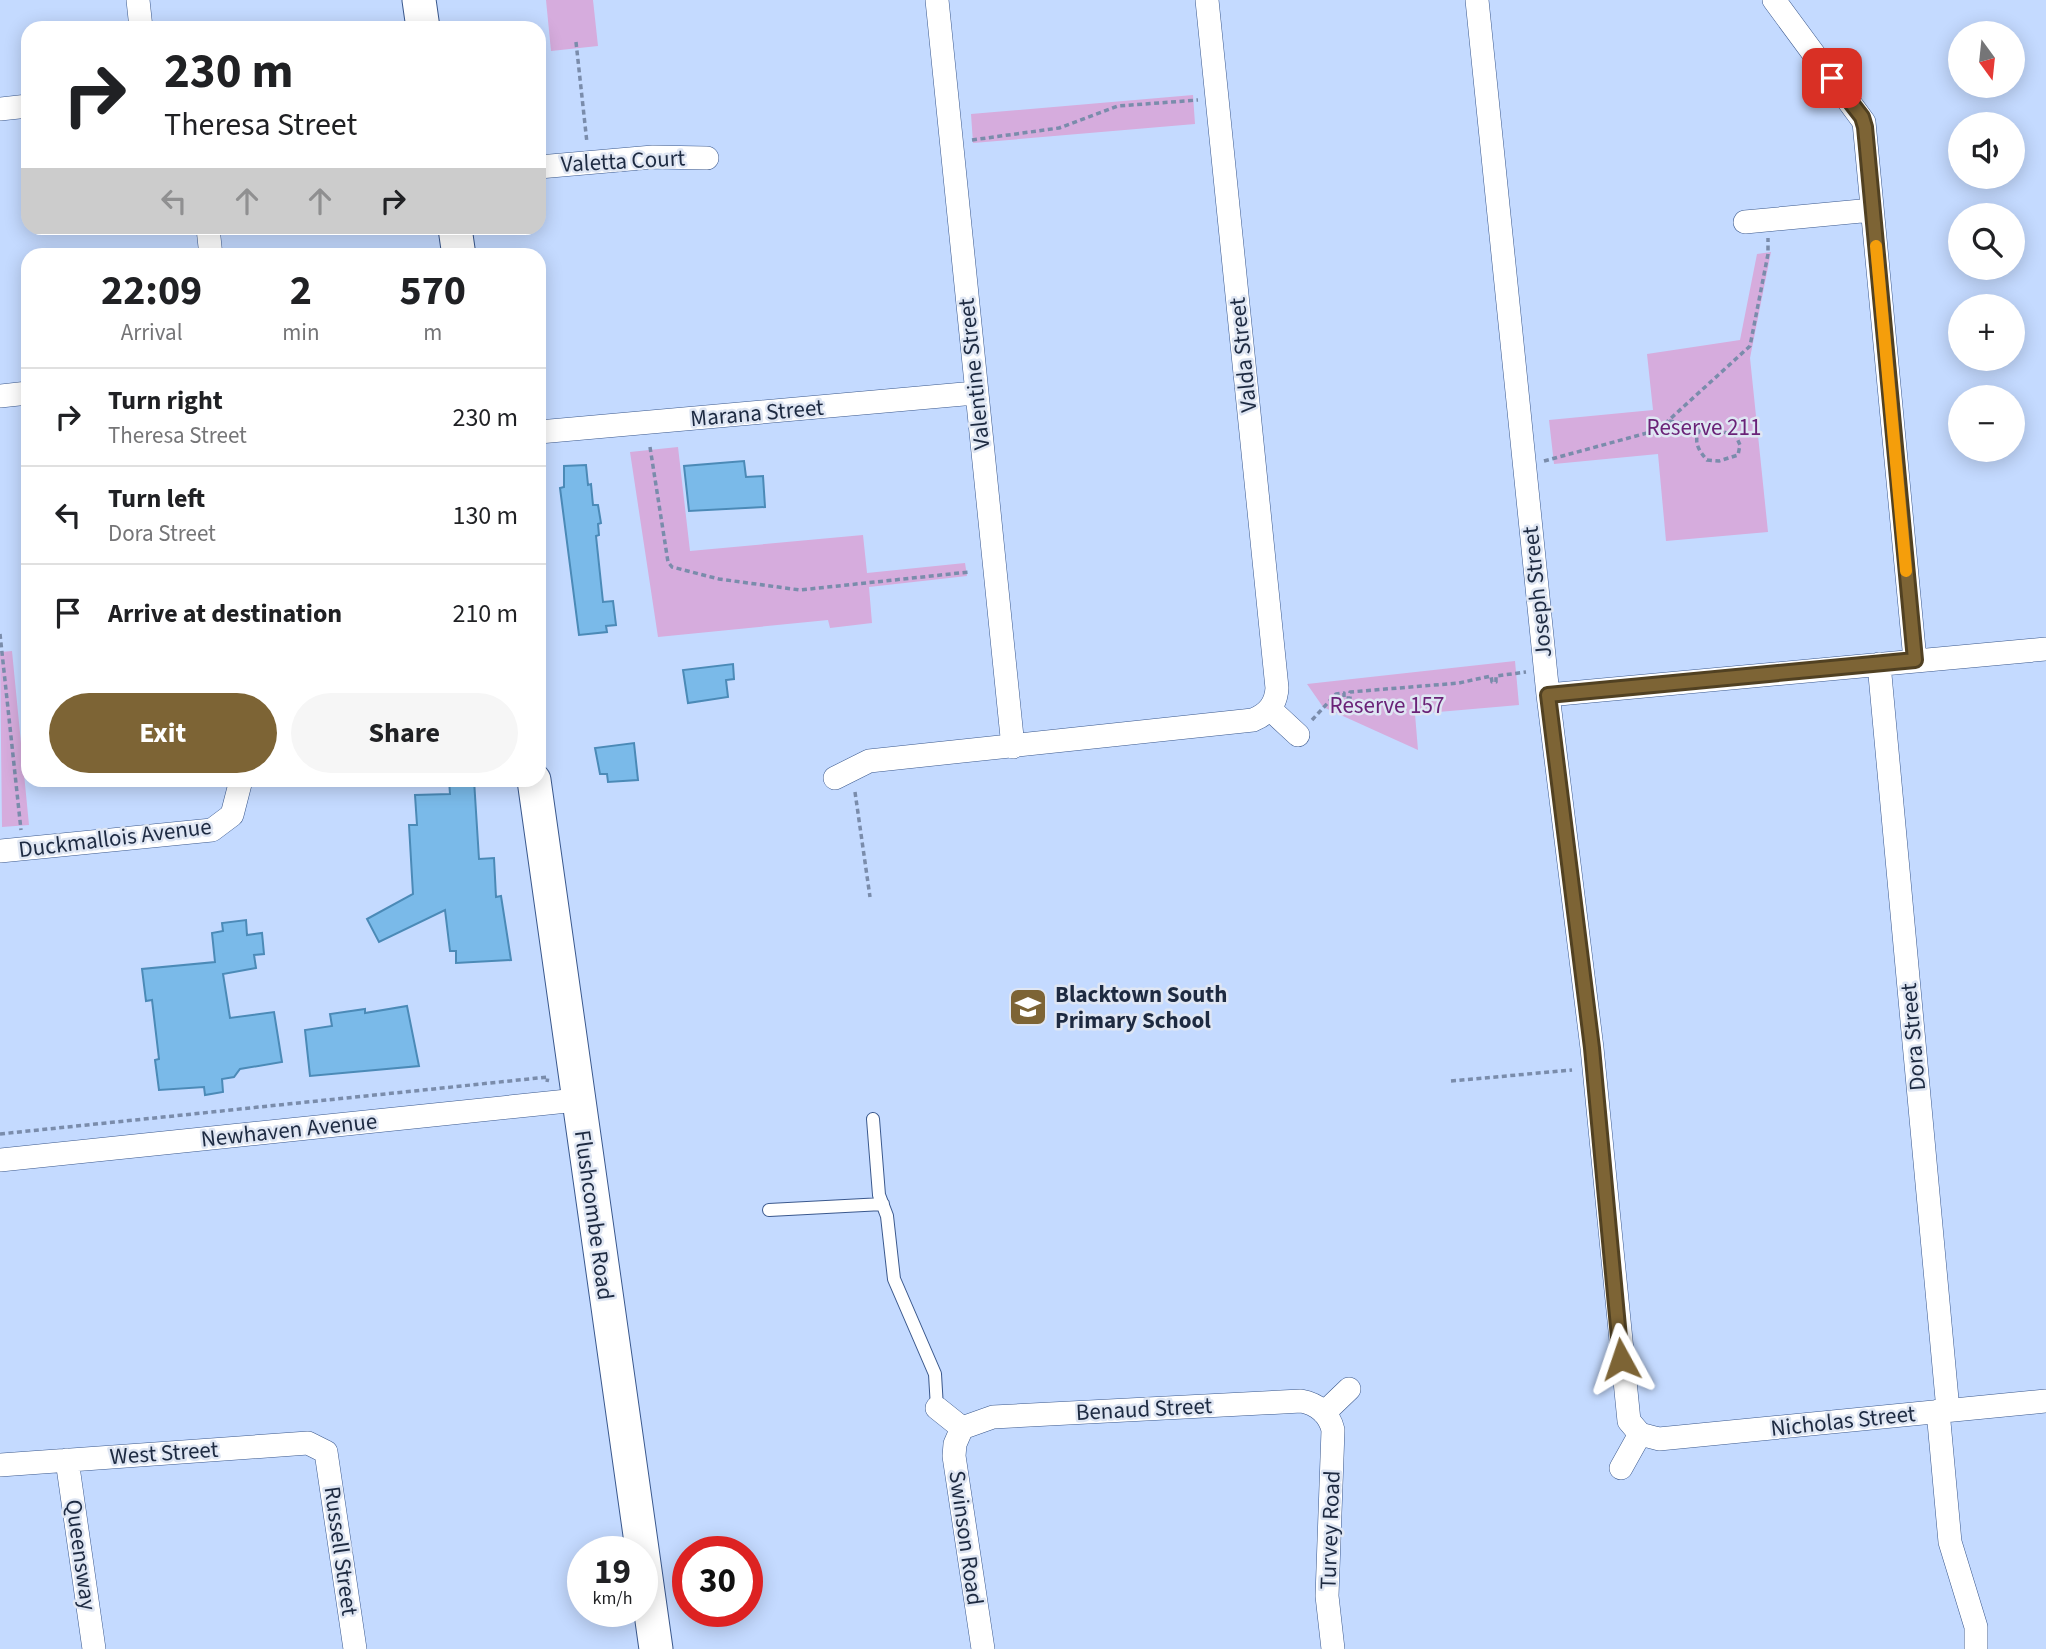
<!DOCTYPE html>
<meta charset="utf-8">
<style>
:root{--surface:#fff;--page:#f6f6f6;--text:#202124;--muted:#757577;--line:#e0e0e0;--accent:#7d6435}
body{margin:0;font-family:"Source Sans 3",sans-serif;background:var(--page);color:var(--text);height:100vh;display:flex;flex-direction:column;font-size:26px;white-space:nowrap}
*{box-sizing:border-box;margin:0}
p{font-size:23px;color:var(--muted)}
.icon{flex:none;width:38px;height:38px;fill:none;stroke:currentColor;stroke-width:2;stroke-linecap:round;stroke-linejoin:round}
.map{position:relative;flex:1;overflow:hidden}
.panel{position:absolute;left:21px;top:248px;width:525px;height:539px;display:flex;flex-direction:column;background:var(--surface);border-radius:21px;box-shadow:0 4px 18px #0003}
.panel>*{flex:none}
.hud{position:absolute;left:21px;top:21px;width:525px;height:214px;border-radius:21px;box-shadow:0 4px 18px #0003;background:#fff;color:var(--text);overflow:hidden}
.needle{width:46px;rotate:165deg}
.fabs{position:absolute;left:1948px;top:21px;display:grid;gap:14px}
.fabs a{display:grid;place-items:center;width:77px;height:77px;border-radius:50%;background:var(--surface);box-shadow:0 4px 18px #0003;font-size:35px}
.speed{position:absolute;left:567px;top:1536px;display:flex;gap:14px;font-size:35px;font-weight:700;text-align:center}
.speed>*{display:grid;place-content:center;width:91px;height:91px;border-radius:50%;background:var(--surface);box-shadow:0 4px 18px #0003;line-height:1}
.speed small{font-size:18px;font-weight:400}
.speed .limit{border:10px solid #d22;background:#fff;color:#111}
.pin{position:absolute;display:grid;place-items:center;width:60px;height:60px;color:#fff;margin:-30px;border-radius:14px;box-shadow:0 4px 10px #0006}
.me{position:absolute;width:77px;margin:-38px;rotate:355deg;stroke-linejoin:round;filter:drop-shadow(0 0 5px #0008)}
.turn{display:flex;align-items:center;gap:24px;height:147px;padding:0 28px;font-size:32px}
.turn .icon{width:91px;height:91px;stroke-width:2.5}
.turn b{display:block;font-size:49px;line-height:60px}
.lanes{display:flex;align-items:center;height:66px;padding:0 28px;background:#0003;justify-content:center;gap:35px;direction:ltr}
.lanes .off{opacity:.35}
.eta{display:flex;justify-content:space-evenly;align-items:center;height:119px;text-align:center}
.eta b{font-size:42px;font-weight:700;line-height:49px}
.primary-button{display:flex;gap:14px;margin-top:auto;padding:14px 28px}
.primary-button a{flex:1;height:80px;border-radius:42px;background:var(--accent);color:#fff;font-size:28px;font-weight:700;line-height:80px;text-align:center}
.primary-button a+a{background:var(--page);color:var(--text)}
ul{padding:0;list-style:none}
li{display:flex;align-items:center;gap:21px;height:98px;padding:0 28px;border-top:2px solid var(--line)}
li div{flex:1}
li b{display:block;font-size:26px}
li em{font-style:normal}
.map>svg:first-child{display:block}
</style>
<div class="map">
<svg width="2046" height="1649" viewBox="0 0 2046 1649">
<rect width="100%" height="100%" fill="#c4daff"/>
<path fill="#d6acdd" d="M546,0H593L598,46L551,51Z
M1193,95L1195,124L973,143L971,114Z
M1771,252L1750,358L1768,532L1666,541L1658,454L1554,464L1549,420L1653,410L1647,354L1740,340L1757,254Z
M678,447L690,551L863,535L867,573L965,563L967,576L869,587L872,623L830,628L828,620L658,637L630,452Z
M12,651L29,825L2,827L0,652Z
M1515,661L1519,705L1415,714L1418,750L1323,707L1307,684Z"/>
<path fill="#7abae9" stroke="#4b8ab7" stroke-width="2" d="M744,461L746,477L763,476L765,507L689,511L684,466Z
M586,465L588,485L591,484L593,505H598L601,523L598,524L599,535L596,536L603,602L613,601L616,625L606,626L607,632L579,635L560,488L564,487V466Z
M733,664L734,679L726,680L728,697L688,703L683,670Z
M634,743L638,780L608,782L607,774H600L595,748Z
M449,780H474L479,859L494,858L496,897L501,896L511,960L456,963V951H450L445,910L379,942L367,919L413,894L409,825H417L415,795L450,794Z
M246,920L247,935L262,933L264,954L254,955L256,968L223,974L230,1018L274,1012L282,1062L240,1069L234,1077L222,1079L223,1092L205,1095L204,1087L159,1090L155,1060L159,1059L152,1000L146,1001L142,969L215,962L212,933L223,931L222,923Z
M407,1006L419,1066L310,1076L305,1030L332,1026L330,1014L365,1009V1013Z"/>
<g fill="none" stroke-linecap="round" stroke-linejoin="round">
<defs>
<path id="lane" d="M873,1119L879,1195L887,1216L894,1279L935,1374L937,1408
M769,1210L883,1204"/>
<path id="street" d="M138,0L141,28
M937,0L1013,747
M1477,0L1548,695L1592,1048L1629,1421L1640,1434L1659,1439L2046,1401
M1774,0L1864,122L1915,660
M0,109L28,106
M539,167L653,157L707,158
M1745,222L1872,210
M208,228L211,256
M0,396L28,393
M539,432L975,393
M1879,664L1948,1410
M1548,695L2046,649
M1270,709L1298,735
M835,778L869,761L1253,720C1268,714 1276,704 1277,688L1207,0
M0,851L212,830L232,815L241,780
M0,1160L577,1100
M937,1408L962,1428
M1938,1411L1950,1542L1976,1627V1649
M1324,1413L1349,1389
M67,1460L94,1649
M0,1465L308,1443L326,1452L355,1649
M1621,1468L1640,1434
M983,1649L954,1456L955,1444L962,1428L993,1417L1301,1401C1317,1404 1329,1413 1333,1430L1327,1596L1333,1649"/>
<path id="secondary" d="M419,0L423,28
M455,228L459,256
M534,780L656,1649"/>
</defs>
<use href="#lane" stroke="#3a588d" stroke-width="14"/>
<use href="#street" stroke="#3a588d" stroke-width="24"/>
<use href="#secondary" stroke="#3a588d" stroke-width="35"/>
<path stroke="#7a8cab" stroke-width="3.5" stroke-dasharray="5 3.5" stroke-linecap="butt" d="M576,42L587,143
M972,140L1059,128L1118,106L1198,100
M1669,421L1704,427
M1708,427L1736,436L1740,445L1738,455L1719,461L1707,460C1698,450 1693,441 1700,429Z
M650,447L668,562L672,567L719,579L800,590L969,572
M1544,461L1658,430L1750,346L1768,254V238
M0,634L21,830
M1312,720L1336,694L1344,693V698H1350V692L1459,683L1491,676L1492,682H1496V676L1526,672
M855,792L870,897
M1451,1081L1572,1070
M0,1134L548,1077L547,1082"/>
<use href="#lane" stroke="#fff" stroke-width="12"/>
<use href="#street" stroke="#fff" stroke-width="23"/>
<use href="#secondary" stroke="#fff" stroke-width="33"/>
</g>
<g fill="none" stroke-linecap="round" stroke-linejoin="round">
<defs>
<path id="route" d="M1621,1359L1592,1048L1548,695L1915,660L1865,127L1862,117L1832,78"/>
</defs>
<use href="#route" stroke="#514122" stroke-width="18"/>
<use href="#route" stroke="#7d6435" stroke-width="12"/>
<path stroke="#f59e0b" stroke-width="12" d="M1876,246L1906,571"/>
</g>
<defs>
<symbol id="school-square" viewBox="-11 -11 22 22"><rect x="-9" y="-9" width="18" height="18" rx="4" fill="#7d6435" stroke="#dfe6f3"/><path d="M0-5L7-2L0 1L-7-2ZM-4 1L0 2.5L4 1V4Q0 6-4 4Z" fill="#fff"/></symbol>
</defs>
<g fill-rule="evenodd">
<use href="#school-square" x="1006" y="985" width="44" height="44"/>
</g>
<g text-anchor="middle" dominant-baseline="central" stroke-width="5" stroke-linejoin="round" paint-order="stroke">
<g font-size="23" fill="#1d2a41" stroke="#dfe6f3">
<text transform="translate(623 161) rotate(-3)">Valetta Court</text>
<text transform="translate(1243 355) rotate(-96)">Valda Street</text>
<text transform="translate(974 374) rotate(-96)">Valentine Street</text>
<text transform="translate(757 413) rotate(-5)">Marana Street</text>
<text transform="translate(1537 592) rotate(-96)">Joseph Street</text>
<text transform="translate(115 838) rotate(-7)">Duckmallois Avenue</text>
<text transform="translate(1913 1037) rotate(-95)">Dora Street</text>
<text transform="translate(289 1130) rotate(-6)">Newhaven Avenue</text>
<text transform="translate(594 1215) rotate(82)">Flushcombe Road</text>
<text transform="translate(1144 1409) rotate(-3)">Benaud Street</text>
<text transform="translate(1843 1421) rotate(-6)">Nicholas Street</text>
<text transform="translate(164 1453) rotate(-4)">West Street</text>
<text transform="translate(1330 1530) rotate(-88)">Turvey Road</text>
<text transform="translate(966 1538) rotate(82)">Swinson Road</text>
<text transform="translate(341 1551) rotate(82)">Russell Street</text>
<text transform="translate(81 1555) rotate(82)">Queensway</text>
</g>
<g font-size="23" fill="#6a2277" stroke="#dfe6f3">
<text x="1704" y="427">Reserve 211</text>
<text x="1387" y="705">Reserve 157</text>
</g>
<g font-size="23" font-weight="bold" fill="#1d2a41" stroke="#dfe6f3" text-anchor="start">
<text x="1055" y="994">Blacktown South<tspan x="1055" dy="26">Primary School</tspan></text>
</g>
</g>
</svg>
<div class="fabs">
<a><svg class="needle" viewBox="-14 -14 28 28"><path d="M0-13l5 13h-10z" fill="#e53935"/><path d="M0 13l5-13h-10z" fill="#757577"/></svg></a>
<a><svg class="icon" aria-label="sound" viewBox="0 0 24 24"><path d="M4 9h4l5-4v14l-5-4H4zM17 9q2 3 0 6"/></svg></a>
<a><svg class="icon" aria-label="search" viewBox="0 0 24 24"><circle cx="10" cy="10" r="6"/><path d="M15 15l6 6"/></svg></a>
<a>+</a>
<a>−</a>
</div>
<div class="speed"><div>19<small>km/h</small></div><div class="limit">30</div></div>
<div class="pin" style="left:1832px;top:78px;background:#d93025"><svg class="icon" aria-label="arrive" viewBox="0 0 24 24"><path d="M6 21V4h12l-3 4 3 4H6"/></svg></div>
<svg class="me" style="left:1621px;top:1359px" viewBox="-20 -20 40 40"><path d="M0-17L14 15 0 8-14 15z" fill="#7d6435" stroke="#fff" stroke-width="4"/></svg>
<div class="hud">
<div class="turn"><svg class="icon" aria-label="right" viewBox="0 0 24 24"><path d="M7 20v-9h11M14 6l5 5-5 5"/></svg><div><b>230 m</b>Theresa Street</div></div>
<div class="lanes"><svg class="icon off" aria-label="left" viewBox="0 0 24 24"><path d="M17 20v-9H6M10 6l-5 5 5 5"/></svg><svg class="icon off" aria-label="ahead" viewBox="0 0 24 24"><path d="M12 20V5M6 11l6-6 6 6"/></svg><svg class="icon off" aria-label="ahead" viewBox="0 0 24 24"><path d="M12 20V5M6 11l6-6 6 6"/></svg><svg class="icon" aria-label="right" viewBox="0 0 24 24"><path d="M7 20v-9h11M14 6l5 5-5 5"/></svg></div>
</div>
<section class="panel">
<div class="eta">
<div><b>22:09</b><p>Arrival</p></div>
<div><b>2</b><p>min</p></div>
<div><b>570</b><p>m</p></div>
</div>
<ul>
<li><svg class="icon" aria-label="right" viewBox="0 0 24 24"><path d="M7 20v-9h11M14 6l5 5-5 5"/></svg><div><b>Turn right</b><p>Theresa Street</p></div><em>230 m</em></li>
<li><svg class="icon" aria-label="left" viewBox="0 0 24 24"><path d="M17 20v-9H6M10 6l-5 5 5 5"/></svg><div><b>Turn left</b><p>Dora Street</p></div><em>130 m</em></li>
<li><svg class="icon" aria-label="arrive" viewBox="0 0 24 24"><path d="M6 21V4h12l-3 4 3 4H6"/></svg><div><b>Arrive at destination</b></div><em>210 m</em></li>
</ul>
<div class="primary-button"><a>Exit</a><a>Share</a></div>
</section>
</div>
